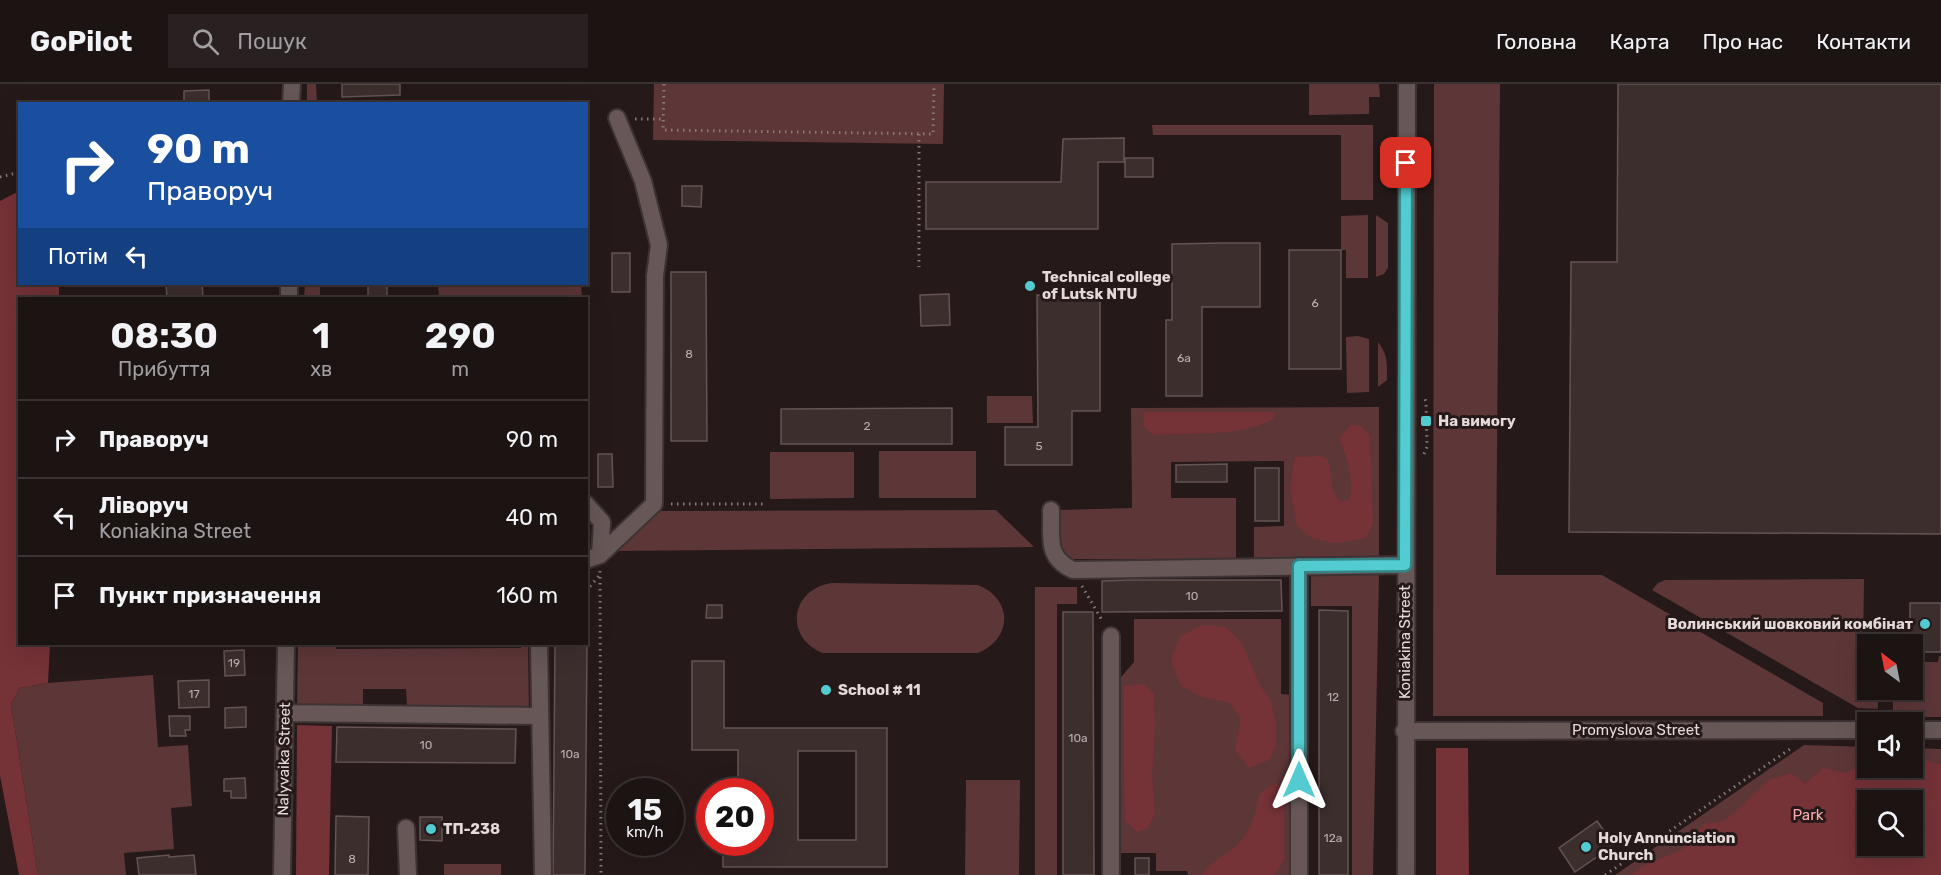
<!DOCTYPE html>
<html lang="uk">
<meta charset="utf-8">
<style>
:root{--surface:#1c1313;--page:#292021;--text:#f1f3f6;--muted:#a09ea0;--line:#3a3233}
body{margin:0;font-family:Rubik,sans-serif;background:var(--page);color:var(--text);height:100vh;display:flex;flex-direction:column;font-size:22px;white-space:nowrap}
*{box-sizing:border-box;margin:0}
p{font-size:20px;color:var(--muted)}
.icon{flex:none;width:33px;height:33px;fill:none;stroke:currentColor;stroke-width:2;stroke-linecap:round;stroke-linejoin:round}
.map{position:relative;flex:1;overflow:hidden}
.panel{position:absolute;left:18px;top:213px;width:570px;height:348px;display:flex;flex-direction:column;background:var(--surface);border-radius:0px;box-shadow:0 6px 24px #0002,0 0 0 2px var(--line)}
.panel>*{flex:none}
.hud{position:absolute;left:18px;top:18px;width:570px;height:183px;border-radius:0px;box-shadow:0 6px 24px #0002,0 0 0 2px var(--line);background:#1a4fa0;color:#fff;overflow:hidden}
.needle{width:39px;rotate:328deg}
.tools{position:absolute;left:1857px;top:550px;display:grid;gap:12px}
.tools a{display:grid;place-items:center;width:66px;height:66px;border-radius:0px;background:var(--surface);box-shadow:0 6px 24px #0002,0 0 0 2px var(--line);font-size:30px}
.speed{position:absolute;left:606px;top:694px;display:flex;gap:12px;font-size:30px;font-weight:700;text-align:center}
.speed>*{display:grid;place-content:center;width:78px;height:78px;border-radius:50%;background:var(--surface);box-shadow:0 6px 24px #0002,0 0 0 2px var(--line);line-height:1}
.speed small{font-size:15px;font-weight:400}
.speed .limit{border:9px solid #d22;background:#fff;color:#111}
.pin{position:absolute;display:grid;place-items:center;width:51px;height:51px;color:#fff;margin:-26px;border-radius:12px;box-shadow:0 3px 9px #0006}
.me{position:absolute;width:66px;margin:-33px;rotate:0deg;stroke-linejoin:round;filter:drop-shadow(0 0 4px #0008)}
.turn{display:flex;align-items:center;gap:21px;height:126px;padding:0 30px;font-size:27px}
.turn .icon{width:78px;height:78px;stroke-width:2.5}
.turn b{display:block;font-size:42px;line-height:51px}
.then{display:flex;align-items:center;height:57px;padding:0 30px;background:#0003;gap:12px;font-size:22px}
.eta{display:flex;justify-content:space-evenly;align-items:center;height:102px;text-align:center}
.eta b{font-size:36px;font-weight:700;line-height:42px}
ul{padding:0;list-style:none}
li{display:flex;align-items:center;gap:18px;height:78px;padding:0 30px;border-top:2px solid var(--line)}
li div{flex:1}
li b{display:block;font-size:22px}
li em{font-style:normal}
header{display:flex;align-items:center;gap:36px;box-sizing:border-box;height:84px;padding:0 30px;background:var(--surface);border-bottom:2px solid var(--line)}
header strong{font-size:28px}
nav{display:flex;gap:33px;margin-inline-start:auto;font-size:21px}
.search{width:420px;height:54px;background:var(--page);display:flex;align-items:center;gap:15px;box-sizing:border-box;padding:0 21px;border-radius:0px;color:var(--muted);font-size:22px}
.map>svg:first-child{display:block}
</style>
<header>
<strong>GoPilot</strong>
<div class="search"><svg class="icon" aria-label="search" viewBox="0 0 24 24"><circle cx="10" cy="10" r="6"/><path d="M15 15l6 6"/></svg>Пошук</div>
<nav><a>Головна</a><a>Карта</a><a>Про нас</a><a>Контакти</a></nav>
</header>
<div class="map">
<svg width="1941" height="791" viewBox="0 0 1941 791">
<rect width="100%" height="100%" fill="#261919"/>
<path fill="#5d3638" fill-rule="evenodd" d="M307,0H316L317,19H307Z
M654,0H944L943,60L653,56Z
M1309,0H1379L1380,13H1369V30L1309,31Z
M1434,0H1500L1496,491H1602L1823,619V632H1433Z
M1152,41H1373V116H1341V51H1153Z
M1368,131V194H1346V166H1341V132Z
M1376,131L1388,139V184L1384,190L1376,193Z
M305,200H320V214H304Z
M438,200H581L582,214H439Z
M1358,252L1369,255V308L1347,309L1346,253Z
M1378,258C1388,270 1387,281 1387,296L1378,303Z
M987,312H1032L1033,339H987Z
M1379,323V474L1254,475V443L1284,442V377L1171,378V414H1236V475H1070L1059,465V426L1132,424L1131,324Z
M879,367H976V414H879Z
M770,368H854V414L770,415Z
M996,426L1034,463L617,467L657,427Z
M1311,491H1379L1373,791H1352V522H1311Z
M1864,495L1863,571H1867L1868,606H1878V625L1858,624L1652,506L1658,499L1665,496Z
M832,499L978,501C1013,515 1013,554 978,569H823C784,554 790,505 832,499Z
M1035,503H1077V520H1057V791H1035Z
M1134,535H1281V610L1294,611V791H1188L1187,787H1156V769H1116V599L1134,578Z
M298,560H335L336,565L521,564V560H528L529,626L452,627L451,622H407L406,605H363V622H297Z
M1939,572H1941V633H1893V606H1912L1913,578H1938Z
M153,591L158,663L188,661L192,722L171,724L174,765L124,769L126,791H38L11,620L20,604L48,599Z
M1804,661L1867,663L1868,684H1912L1913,664L1941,665V791H1615ZM1868,717H1912V762H1868Z
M966,696H1020L1019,791H965Z
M444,780H501V791H444Z"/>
<path fill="#753237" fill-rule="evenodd" d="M19,107L20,200H59V214H20V560H50L48,599L20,604L11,620L38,791H19L0,692V117Z
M1144,328H1276L1273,335C1240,354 1190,348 1153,351L1143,341Z
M1350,341L1361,342L1370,351L1373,440L1366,454L1337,459L1313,455L1297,442L1290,404L1295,373L1321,372L1327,375C1334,392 1328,404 1341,418L1350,415C1353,392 1348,375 1339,354Z
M1203,541L1226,543L1241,558L1261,603L1270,615L1276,638V662L1269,676L1249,684L1235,666L1241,635L1230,619L1202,613L1181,602L1171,577L1180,552Z
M1144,600L1154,610L1155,642L1152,692L1155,730L1147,745L1137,748L1125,736L1123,602Z
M297,641L332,642L329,791H296Z
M1436,664H1468L1469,791H1436Z
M1913,676H1925L1941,680V791H1632L1643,782L1681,766L1704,740L1723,737L1737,726L1769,696L1791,689L1805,700L1823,684L1846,689L1867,680L1868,684H1912ZM1868,717H1912V762H1868Z
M1276,698L1284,708V775L1275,791H1202C1209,780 1219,775 1230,767C1250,752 1255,734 1259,710Z"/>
<path fill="#3d2e2e" stroke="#645454" stroke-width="1.5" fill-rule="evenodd" d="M342,0H400V11L342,13Z
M1618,0H1941V450L1569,448L1571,178H1617Z
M209,6V20H184V7Z
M1124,54V78H1098V145H926V98H1061L1063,55Z
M1125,74H1153V93H1125Z
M682,102H702L701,123L682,122Z
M1222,159H1260V223H1202V312H1166V236H1172V160Z
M1289,166H1341V285H1289Z
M612,169H630V208H612Z
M671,188H706L707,357H671Z
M166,200H202L203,214H167Z
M368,200H387V214H368Z
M949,210L950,241L921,242L920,211Z
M1037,211L1100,212V327H1072V381H1005V343H1038Z
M952,324V360H781V325Z
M598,370H612L613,403H598Z
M1227,380V398H1176V381Z
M1255,384H1279V437H1255Z
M1129,496H1281L1282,527L1102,528V497Z
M1910,519H1941V568H1912V561H1910Z
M707,521H722V534H706Z
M1319,526L1348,527V791H1319Z
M1063,528H1093L1094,791H1063Z
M555,560H587L585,791H553Z
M244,566L245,591L225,592L224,567Z
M692,577H724V644H887V783H723V759H760V708H738V666H692ZM798,667H856V756H798Z
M209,596V623L179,624L178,597Z
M246,623V643L225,644V624Z
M169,632H190V646H185L186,652H170Z
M337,643L516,645L515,679L336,678Z
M245,694L246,714H231V707H224V695Z
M336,732L369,733L368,791H335Z
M420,733H442V757L420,756Z
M1597,737L1614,761L1575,788L1559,764Z
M169,771V773L194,771L196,791H139L137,774Z
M1135,774H1149V791H1135Z"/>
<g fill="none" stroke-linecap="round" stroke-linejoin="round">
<defs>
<path id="minor" d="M291,20L292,0
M289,214V200
M586,420L602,438L600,471
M1051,426C1052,453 1045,473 1073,486L1405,481
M586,476L600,471L654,420L655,192L659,161L643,97L617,34
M1299,482V791
M1111,552V791
M539,560L543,791
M285,629L540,632
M1912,646H1941
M1404,647L1868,646
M406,744L408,791
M282,791L286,560
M1406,791L1407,0"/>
</defs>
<use href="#minor" stroke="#3e3334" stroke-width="20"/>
<path stroke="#857a7a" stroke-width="3" stroke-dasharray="1.5 4.5" stroke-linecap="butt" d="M664,0L663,46L933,50L934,0
M635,35H663
M919,50V183
M0,93L20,88
M1424,370L1427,363L1426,318L1424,312
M671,420H765
M600,487L601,791
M1082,502L1103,538
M586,507L599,492
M1605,791L1793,663"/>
<use href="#minor" stroke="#675757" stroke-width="16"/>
</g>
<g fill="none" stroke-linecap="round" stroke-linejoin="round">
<defs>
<path id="route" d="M1299,696V482L1405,481L1406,79"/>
</defs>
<use href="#route" stroke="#358587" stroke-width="15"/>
<use href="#route" stroke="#52ccd0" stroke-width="10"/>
</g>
<g fill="#52ccd0" stroke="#261919" stroke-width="2">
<circle cx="1030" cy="202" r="6"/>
<rect x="1420" y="331" width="12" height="12" rx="3"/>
<circle cx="1925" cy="540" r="6"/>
<circle cx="826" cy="606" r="6"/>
<circle cx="431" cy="745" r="6"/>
<circle cx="1586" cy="763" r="6"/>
</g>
<g text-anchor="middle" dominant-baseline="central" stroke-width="6" stroke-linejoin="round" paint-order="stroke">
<g font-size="12" fill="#baafaf">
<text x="1315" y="219">6</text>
<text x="689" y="270">8</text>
<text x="1184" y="274">6а</text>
<text x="867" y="342">2</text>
<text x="1039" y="362">5</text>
<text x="1192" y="512">10</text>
<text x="234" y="579">19</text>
<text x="194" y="610">17</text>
<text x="1333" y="613">12</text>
<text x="1078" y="654">10а</text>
<text x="426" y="661">10</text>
<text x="570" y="670">10а</text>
<text x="1333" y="754">12а</text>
<text x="352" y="775">8</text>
</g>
<g font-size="15" font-weight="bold" fill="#e4dada" stroke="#261919" text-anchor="start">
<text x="1042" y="193">Technical college<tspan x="1042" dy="17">of Lutsk NTU</tspan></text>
<text x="1438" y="337">На вимогу</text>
<text x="1913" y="540" text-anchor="end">Волинський шовковий комбінат</text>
<text x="838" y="606">School # 11</text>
<text x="443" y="745">ТП-238</text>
<text x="1598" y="754">Holy Annunciation<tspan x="1598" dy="17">Church</tspan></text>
</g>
<g font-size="15" fill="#e4dada" stroke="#261919">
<text transform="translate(1405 558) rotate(-90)">Koniakina Street</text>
<text x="1636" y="646">Promyslova Street</text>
<text transform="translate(284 675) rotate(-89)">Nalyvaika Street</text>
</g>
<g font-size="15" fill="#feaaad" stroke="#261919">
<text x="1808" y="731">Park</text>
</g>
</g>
</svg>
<div class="tools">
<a><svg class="needle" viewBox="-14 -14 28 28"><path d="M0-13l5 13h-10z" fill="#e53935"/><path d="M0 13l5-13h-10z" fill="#a09ea0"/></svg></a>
<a><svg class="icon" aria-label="sound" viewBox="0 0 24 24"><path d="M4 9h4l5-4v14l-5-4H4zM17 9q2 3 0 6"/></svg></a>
<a><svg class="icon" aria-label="search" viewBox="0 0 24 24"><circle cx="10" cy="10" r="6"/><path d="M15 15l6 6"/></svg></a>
</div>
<div class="speed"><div>15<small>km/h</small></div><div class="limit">20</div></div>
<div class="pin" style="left:1406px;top:79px;background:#d93025"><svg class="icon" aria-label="arrive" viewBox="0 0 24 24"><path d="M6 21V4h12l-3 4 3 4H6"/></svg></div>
<svg class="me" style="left:1299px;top:696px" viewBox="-20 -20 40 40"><path d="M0-17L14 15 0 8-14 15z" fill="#52ccd0" stroke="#fff" stroke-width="4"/></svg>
<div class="hud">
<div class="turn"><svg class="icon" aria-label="right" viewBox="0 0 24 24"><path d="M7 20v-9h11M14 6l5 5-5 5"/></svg><div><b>90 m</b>Праворуч</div></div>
<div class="then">Потім<svg class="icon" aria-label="left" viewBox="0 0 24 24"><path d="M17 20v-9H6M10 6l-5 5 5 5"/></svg></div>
</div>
<section class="panel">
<div class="eta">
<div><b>08:30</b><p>Прибуття</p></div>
<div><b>1</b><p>хв</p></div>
<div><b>290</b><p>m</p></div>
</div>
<ul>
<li><svg class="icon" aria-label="right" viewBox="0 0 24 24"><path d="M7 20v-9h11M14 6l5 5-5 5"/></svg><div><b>Праворуч</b></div><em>90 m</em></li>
<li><svg class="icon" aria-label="left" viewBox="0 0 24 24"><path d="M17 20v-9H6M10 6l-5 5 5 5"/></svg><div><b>Ліворуч</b><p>Koniakina Street</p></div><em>40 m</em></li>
<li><svg class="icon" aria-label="arrive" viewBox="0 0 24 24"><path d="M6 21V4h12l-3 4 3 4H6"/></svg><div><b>Пункт призначення</b></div><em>160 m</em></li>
</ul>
</section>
</div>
